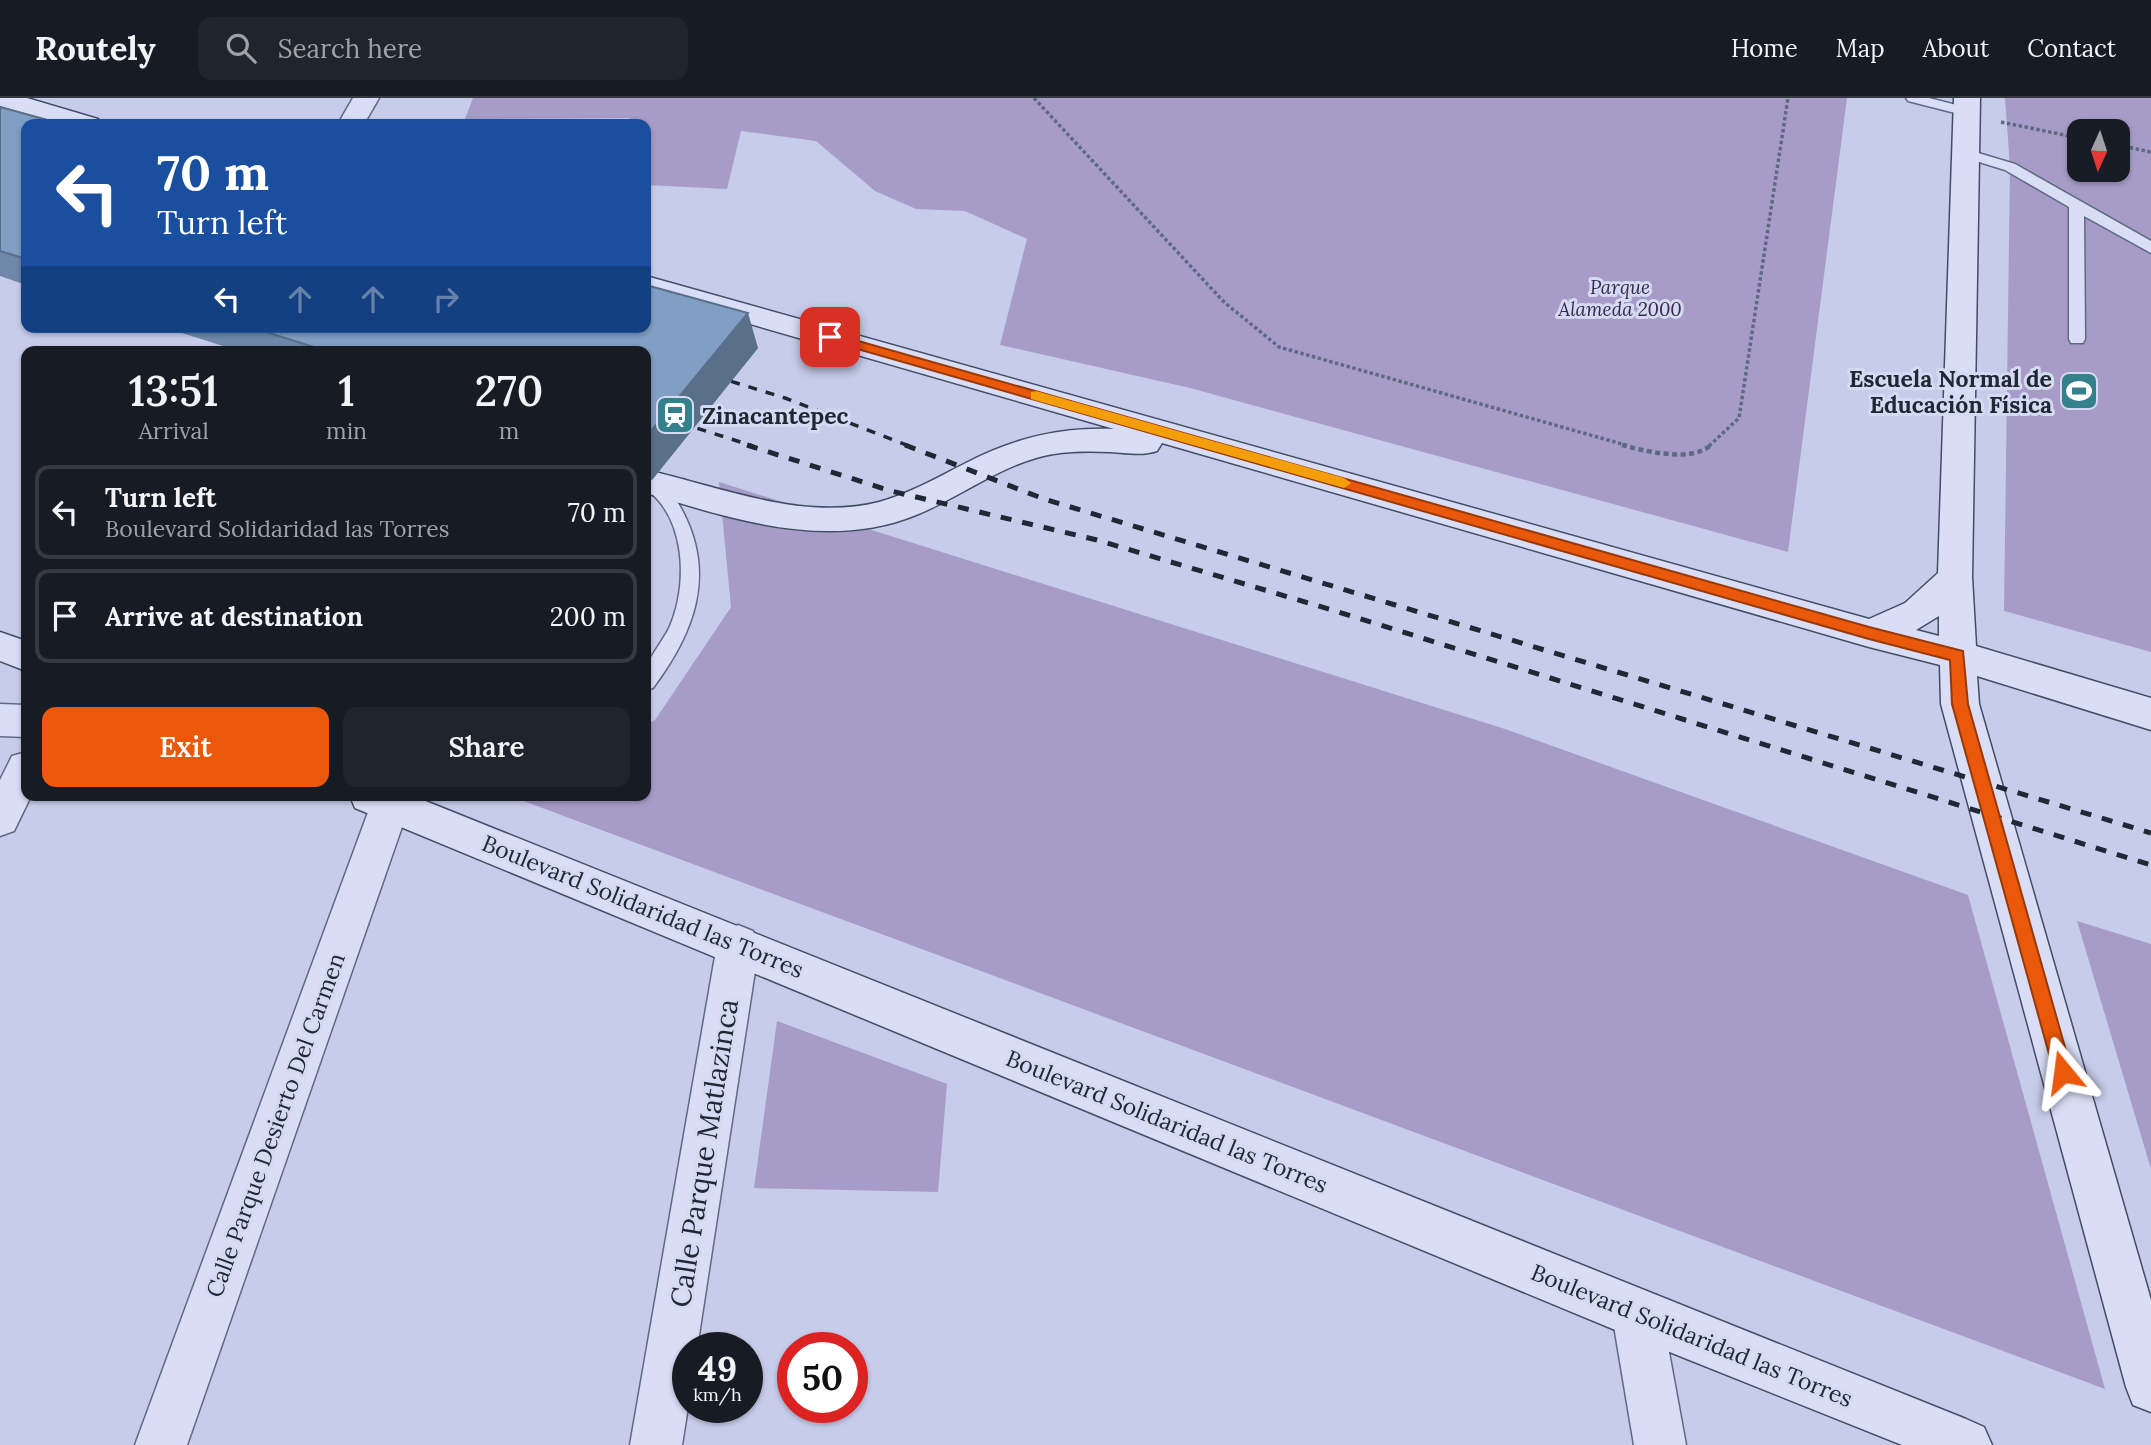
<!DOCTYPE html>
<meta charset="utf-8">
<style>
:root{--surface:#171b24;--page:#20242c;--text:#f1f3f6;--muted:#9ea1a6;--line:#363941;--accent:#ea580c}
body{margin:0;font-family:Lora,serif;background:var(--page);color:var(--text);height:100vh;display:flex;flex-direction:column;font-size:26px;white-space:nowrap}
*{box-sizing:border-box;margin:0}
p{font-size:23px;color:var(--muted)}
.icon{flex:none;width:38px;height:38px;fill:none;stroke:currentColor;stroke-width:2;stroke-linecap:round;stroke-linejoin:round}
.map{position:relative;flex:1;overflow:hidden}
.panel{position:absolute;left:21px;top:248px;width:630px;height:455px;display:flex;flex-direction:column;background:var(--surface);border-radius:14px;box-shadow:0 2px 5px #0004}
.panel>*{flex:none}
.hud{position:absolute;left:21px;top:21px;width:630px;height:214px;border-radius:14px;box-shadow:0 2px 5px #0004;background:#1a4fa0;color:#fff;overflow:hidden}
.needle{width:46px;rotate:183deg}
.controls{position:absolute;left:2067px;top:21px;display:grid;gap:14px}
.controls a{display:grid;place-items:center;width:63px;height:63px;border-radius:14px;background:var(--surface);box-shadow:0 2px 5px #0004;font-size:35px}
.speed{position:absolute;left:672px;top:1234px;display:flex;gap:14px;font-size:35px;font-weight:700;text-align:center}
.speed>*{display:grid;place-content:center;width:91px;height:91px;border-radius:50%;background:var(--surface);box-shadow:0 2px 5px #0004;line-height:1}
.speed small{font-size:18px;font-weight:400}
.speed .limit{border:10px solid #d22;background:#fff;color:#111}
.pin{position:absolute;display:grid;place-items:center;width:60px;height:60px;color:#fff;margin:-30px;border-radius:14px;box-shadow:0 4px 10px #0006}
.me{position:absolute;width:77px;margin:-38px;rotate:344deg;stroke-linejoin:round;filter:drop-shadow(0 0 5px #0008)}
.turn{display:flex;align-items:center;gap:24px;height:147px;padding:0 21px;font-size:32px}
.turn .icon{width:91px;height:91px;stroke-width:2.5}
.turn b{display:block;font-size:49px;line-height:60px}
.lanes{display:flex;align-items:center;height:66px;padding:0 21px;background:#0003;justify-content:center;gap:35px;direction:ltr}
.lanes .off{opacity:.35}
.eta{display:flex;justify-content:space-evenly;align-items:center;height:119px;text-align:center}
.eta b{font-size:42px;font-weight:600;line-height:49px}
.button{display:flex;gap:14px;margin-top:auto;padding:14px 21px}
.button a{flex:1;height:80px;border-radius:14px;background:var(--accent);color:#fff;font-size:28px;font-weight:600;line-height:80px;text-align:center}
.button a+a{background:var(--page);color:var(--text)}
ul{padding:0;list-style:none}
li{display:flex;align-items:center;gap:21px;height:94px;margin:0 14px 10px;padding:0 7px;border:4px solid var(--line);border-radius:14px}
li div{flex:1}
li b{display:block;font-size:26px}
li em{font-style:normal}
header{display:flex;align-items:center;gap:42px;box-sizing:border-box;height:98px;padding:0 35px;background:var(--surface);border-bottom:2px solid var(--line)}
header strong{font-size:33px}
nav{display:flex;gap:38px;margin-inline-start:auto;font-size:24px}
.search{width:490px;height:63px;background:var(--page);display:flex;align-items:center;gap:18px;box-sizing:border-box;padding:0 24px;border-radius:14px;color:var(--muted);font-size:26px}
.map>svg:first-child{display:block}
</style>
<header>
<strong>Routely</strong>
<div class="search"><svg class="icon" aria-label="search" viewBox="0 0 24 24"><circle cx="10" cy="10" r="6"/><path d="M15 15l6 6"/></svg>Search here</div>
<nav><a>Home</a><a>Map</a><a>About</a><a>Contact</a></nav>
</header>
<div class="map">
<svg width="2151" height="1347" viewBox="0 0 2151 1347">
<rect width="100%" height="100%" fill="#c7ccea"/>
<path fill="#a79cc7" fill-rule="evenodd" d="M473,0H1847L1788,454L1190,290L1000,247L1027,141L965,113L916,111L875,93L816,43L741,33L727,91L646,87V26H628L630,20L465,21Z
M2005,0H2151V554L2004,513L2010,69ZM2079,33H2118V72H2079Z
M719,384L1505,631L1968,797L2105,1291L510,698H646V627L655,622L731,509Z
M2077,823L2151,846V1071Z
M777,923L947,986L938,1094L754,1090Z"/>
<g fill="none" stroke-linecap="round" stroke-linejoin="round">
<defs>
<path id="service" d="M1906,0H1929L1972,11L1974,14L1967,18L1908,3Z
M1965,51L2015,66L2151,143V155L2084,118L2085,241L2083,245H2071L2069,241V109L2005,72L1960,58L1958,55L1960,52Z
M646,377C665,382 674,397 683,414C716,478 694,535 653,590L646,592C646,586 644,576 646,570C648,561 665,540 670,528C688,486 686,420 646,391Z"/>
<path id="minor" d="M353,0H379L364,26H338Z
M0,606L26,607V639L0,638Z
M26,654V698H31L14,733L0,738V682L12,658Z
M374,698H406L410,706L187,1347H135Z
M738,827L753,833L759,847L697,1250H688V1309L682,1347H630L717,847L723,833Z
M1637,1191L1654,1199L1662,1216L1686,1347H1634L1612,1216L1620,1199Z"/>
<path id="secondary" d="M0,0H27L98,21L102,26H62L0,8Z
M1954,0H1980L1972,479L1976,548L2151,600V632L1977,578L1979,606L2151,1202V1314L2133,1307L2126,1289L1941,606L1940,567L1869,549L1162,345L1157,353C1142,358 1126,355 1110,354C1085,353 1060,353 1036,360C994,372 956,401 916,417C828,453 732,421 646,395V377L655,374C725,391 806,423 879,404C909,396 938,379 966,365C1014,340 1060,329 1114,331L646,196V178L1869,521L1905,505L1938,475ZM1939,518V538L1916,532Z
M0,534L26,543V573L0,563Z
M350,698H413L1966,1321L1984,1329L1992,1347H1902L1637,1241L355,710Z"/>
</defs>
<use href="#service" stroke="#5e6a83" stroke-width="3"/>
<use href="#minor" stroke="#5e6a83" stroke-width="3"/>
<use href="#secondary" stroke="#414e65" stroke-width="3"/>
<path stroke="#5e6a83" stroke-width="3.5" stroke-dasharray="3.5 2.5" stroke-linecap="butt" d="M1034,0L1224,204L1279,249L1629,348
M2001,24L2079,40
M2118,47L2151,54
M1709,348L1739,320L1788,0"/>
<path stroke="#5e6a83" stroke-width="4.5" stroke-dasharray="5 3.5" stroke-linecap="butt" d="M1622,347C1645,353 1691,365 1711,347"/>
<use href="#service" fill="#d9ddf5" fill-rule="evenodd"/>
<use href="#minor" fill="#d9ddf5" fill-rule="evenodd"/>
<use href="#secondary" fill="#d9ddf5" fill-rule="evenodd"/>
<path stroke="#202835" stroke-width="3.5" stroke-dasharray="9 9" stroke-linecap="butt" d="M714,278L785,300L909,348
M646,314L753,348"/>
<path stroke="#202835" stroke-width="5" stroke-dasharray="11 11" stroke-linecap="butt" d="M747,347L891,393L1097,442L1332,512L2151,767
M905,347L1044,401L2151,735"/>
</g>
<path fill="#6f88a9" d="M0,9L26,26V187L0,178Z
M163,229H646L758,250L652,382L646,380V254H242Z"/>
<path fill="#5a6f89" d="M748,215L758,250L652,382L646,366V339Z"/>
<path fill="#819ec4" stroke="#5a6f89" stroke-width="2" d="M0,9L62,26H26V161L0,153Z
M646,187L748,215L646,339V254H330L250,229H646Z"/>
<path fill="#ea580c" stroke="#983908" stroke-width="2" d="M830,235L1869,529L1963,553L1968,606L2072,974L2069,980L2063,983L2056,980L2054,974L1952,606L1950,562L1869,541L826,242V236Z"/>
<path fill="#f59e0b" d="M1036,293L1344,380L1351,385L1344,390L1031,301V294Z"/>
<defs>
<symbol id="stadium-square" viewBox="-11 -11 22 22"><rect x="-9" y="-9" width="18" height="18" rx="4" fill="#34808c" stroke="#d5daf2"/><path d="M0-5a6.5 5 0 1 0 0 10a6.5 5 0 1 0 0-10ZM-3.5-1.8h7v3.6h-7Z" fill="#fff"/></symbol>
<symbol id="station-square" viewBox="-11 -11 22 22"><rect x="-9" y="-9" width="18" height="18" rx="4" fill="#34808c" stroke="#d5daf2"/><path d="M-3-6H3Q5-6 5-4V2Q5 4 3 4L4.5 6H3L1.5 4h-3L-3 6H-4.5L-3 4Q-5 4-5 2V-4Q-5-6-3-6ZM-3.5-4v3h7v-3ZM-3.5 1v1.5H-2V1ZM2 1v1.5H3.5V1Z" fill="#fff"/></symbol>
</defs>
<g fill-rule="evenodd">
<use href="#stadium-square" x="2057" y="271" width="44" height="44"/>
<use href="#station-square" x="653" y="295" width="44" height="44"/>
</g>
<g text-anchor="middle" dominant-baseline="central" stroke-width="6" stroke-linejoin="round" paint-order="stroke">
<g font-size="19" font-style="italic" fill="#38294f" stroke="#d5daf2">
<text x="1620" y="189">Parque<tspan x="1620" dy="22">Alameda 2000</tspan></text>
</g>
<g font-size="23" font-weight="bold" fill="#202835" stroke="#d5daf2" text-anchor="end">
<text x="2052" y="280">Escuela Normal de<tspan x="2052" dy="26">Educación Física</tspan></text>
<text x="702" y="317" text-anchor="start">Zinacantepec</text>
</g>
<g font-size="23" fill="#202835" stroke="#d5daf2">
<text transform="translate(643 808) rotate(22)">Boulevard Solidaridad las Torres</text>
<text transform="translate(1167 1023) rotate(22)">Boulevard Solidaridad las Torres</text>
<text transform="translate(275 1027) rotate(-70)">Calle Parque Desierto Del Carmen</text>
<text transform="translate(1692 1237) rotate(22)">Boulevard Solidaridad las Torres</text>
</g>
<g font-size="28" fill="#202835" stroke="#d5daf2">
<text transform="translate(704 1055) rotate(-81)">Calle Parque Matlazinca</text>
</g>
</g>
</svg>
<div class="controls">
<a><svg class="needle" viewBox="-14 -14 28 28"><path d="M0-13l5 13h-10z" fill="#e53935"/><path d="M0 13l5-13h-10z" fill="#9ea1a6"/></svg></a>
</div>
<div class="speed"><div>49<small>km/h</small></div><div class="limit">50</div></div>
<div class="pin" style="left:830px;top:239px;background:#d93025"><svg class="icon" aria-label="arrive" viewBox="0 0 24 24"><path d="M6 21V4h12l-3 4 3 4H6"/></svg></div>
<svg class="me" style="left:2063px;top:974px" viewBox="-20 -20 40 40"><path d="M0-17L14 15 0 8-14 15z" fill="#ea580c" stroke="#fff" stroke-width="4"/></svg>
<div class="hud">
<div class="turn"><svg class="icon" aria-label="left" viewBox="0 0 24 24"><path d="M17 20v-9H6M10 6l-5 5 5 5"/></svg><div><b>70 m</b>Turn left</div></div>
<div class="lanes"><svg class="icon" aria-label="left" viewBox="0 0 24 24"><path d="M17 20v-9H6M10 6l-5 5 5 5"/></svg><svg class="icon off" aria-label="ahead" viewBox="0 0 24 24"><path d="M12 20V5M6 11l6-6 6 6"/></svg><svg class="icon off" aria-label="ahead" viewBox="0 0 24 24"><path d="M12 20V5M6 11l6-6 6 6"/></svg><svg class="icon off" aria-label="right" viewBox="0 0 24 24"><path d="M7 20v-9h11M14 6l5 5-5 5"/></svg></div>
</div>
<section class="panel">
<div class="eta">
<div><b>13:51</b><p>Arrival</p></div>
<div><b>1</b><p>min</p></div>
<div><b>270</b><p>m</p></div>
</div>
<ul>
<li><svg class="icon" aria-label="left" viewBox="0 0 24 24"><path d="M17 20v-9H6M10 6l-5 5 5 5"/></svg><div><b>Turn left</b><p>Boulevard Solidaridad las Torres</p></div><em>70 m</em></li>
<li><svg class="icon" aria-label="arrive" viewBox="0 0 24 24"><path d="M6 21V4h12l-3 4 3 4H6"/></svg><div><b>Arrive at destination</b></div><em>200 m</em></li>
</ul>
<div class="button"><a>Exit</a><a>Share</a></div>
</section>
</div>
